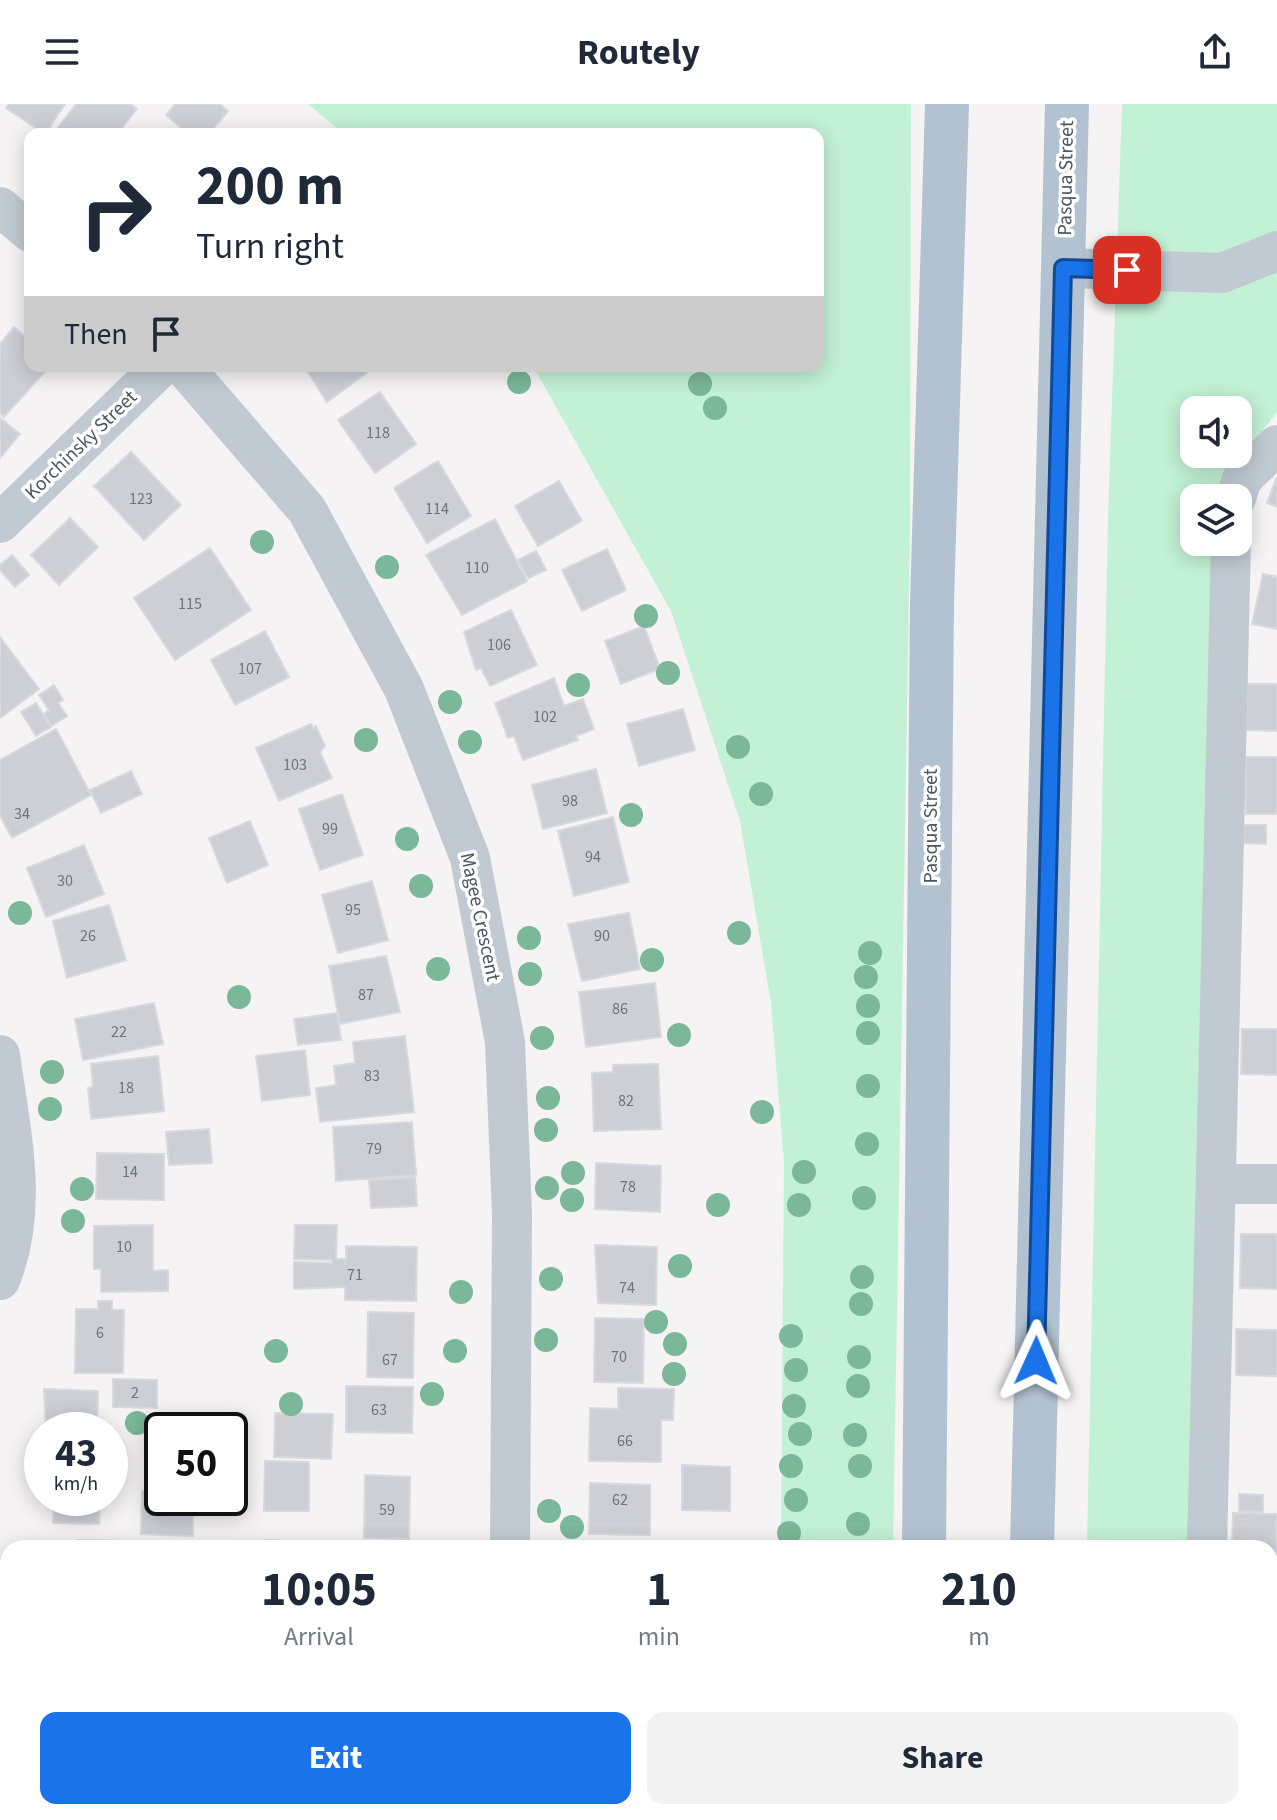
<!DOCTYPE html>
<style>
:root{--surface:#fff;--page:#f2f2f3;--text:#1f2937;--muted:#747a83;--accent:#1a73e8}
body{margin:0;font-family:"Source Sans 3",sans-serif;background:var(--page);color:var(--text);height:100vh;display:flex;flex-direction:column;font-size:30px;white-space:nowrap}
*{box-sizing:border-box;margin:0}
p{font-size:26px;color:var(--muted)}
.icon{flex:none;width:44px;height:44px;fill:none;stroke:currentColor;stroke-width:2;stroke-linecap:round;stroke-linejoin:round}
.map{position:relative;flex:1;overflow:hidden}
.sheet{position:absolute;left:0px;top:1436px;width:1278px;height:280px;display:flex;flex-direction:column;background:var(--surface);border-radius:24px 24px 0 0;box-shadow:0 4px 20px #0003}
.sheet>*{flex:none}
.banner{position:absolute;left:24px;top:24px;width:800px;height:244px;border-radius:16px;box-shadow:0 4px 20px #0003;background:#fff;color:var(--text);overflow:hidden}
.controls{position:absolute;left:1180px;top:292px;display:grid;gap:16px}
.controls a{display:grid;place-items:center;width:72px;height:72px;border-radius:16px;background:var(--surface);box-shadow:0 4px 20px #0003;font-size:40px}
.speed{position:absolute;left:24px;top:1308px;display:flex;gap:16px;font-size:40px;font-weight:700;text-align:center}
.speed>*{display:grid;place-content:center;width:104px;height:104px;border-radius:50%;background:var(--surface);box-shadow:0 4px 20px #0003;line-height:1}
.speed small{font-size:20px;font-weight:400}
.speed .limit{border:4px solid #111;border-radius:12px;background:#fff;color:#111}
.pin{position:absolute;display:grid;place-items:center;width:68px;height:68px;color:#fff;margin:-34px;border-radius:16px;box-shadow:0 4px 12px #0006}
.me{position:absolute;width:88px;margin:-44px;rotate:1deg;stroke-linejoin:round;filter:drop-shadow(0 0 6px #0008)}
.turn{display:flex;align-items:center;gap:28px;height:168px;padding:0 40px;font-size:36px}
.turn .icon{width:104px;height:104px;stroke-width:2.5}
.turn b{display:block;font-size:56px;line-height:68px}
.then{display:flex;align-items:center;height:76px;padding:0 40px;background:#0003;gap:16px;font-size:30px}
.eta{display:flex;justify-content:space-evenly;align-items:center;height:136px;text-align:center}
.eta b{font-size:48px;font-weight:700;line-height:56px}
.button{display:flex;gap:16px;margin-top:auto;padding:16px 40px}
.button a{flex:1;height:92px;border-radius:16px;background:var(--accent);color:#fff;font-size:32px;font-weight:700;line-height:92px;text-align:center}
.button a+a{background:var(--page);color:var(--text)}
header{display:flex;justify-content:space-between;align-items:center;height:104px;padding:0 40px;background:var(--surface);font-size:36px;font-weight:700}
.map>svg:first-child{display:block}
</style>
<header><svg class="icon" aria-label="menu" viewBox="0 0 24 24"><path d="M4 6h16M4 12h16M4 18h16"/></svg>Routely<svg class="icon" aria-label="share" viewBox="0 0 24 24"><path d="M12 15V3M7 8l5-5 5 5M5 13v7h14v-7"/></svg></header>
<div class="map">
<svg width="1277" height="1716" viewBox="0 0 1277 1716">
<rect width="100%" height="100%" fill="#f5f3f3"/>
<path fill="#c3f1d5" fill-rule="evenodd" d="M308,0H911L910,425L893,1444H781L784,1058L771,899L740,717L671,507L533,262H818V30H344Z
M1122,0H1277V308L1245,350L1222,394H1194V438H1215L1193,1444H1087L1108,416ZM1194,306H1238V350H1194Z
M780,1708H888V1716H780Z
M1081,1708H1187V1716H1081Z"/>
<path fill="#cdcfd5" stroke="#d7d9de" stroke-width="2" d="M9,0H65L45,30L6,4Z
M76,0H130L137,5L117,30H53Z
M175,0H220L228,7L209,30H188L166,11Z
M14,223L30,237V262H50L4,313L0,310V240Z
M304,262H376L327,298Z
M380,288L416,340L375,369L338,316Z
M0,314L20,330L0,354Z
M131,348L181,401L144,436L94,382Z
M438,357L471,412L427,439L394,384Z
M1277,373V403L1267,399Z
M559,377L582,417L538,442L515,402Z
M70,414L98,443L59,481L31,451Z
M495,415L527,477L462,511L426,451Z
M210,444L251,506L175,556L134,494Z
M607,445L626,486L582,507L562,466Z
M536,447L546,466L528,474L518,456Z
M12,451L29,471L15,483L0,466V461Z
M1263,470L1277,473V525L1252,520Z
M511,506L537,561L490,582L481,564L476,566L464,528Z
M644,522L660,565L621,580L605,537Z
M265,527L289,573L235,601L211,556Z
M0,533L39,585L0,614Z
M554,574L564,602L583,595L594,625L576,632L578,636L523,656L514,632L508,634L495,599Z
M1247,580H1277V627L1246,626Z
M54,581L63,596L58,599L67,612L51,622L44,610L49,606L39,591Z
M36,599L51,623L36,632L21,608Z
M683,605L695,646L639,662L627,620Z
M311,620L313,624L316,622L325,642L320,648L332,674L279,697L256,644Z
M56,625L91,691L12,734L0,712V656Z
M1246,653H1277V710H1246Z
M596,665L607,709L543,725L532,681Z
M131,667L142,690L101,709L90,686Z
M342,690L363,751L320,766L299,705Z
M613,713L629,778L574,792L558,727Z
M250,717L268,761L227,779L209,734Z
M1244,721H1266V740L1244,739Z
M84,741L104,790L46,813L27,764Z
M372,777L388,836L338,849L322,791Z
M109,801L126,856L67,874L53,817Z
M629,809L640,865L582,877L568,820Z
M386,852L400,908L340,920L329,862Z
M655,879L661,933L586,943L579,888Z
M154,899L163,940L83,956L75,915Z
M337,909L341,936L298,941L294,915Z
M1242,925H1277V971L1241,970Z
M405,932L414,1008L320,1018L316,984L336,981L334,962L355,959L353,938Z
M305,946L310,991L262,997L256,952Z
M158,952L164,1007L91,1015L88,984L93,983L91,960Z
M658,960L661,1025L594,1027L592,969L613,968V961Z
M412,1018L416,1071L336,1077L333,1023Z
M209,1025L212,1059L169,1061L166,1028Z
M97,1049L164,1050V1096L96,1095Z
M596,1059L661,1062L660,1108L595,1105Z
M415,1073L417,1102L371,1104L369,1076Z
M153,1121V1167L168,1166V1187L101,1188V1165H94V1122Z
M295,1121H337L336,1155H346V1142L417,1143L416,1197L345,1196V1183L294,1185V1158L332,1159V1156L294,1155Z
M1241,1130H1277V1185L1240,1184Z
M595,1141L657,1143L656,1201L598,1199Z
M98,1197H112V1206H124L123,1269H75L76,1205H98Z
M368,1208L414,1209L413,1274L367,1273Z
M595,1214L644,1215L643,1279L594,1278Z
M1236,1225L1277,1226V1272L1236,1271Z
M113,1275L157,1276V1304L113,1303Z
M346,1282L413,1283L412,1329L346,1328Z
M618,1284L674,1285L673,1316H661V1358L589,1357L590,1304L618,1305Z
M44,1285L98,1287L97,1326H46Z
M275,1309L333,1310L331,1355L274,1353Z
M265,1357L309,1358V1407H264Z
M682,1361L730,1363V1407L682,1406Z
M365,1371L410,1373L409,1435L364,1434Z
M590,1379L650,1381V1431L589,1430Z
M142,1387H162V1394H193V1432L141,1430Z
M1239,1390L1263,1391V1408L1239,1407Z
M53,1394H100L99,1420L53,1419Z
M1233,1409L1277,1410L1276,1450L1270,1449V1444H1232Z
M77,1436L129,1437V1444H77Z
M264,1436L312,1438V1444H264Z
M587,1438H658V1444H587Z
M1270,1452L1277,1453V1502H1270Z
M1270,1569H1275L1273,1612H1270Z
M1270,1665H1277V1704H1270Z
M72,1708H127L126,1716H72Z
M147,1708H191V1711L147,1710Z
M352,1708H403V1716H352Z
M583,1708H630V1716H583Z"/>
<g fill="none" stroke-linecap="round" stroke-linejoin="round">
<path stroke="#c1cad2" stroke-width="40" d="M0,103L30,128
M1063,164L1222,169L1277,147
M183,262L307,406L404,585L470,754L505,938L512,1110L510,1444
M1236,394L1242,375L1277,341
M0,419L162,262
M0,951C10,1025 30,1104 0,1176
M1216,1080H1277
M1207,1444L1231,438
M508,1716V1708
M1201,1716V1708"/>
<path stroke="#b3c2d1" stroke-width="44" d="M924,1444L932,498L947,0
M1032,1444L1067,0
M921,1716V1708
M1025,1716V1708"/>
</g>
<g fill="#7bb799">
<circle cx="519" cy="278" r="12"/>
<circle cx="700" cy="280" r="12"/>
<circle cx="715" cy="304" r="12"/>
<circle cx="262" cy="438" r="12"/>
<circle cx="387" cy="463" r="12"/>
<circle cx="646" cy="512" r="12"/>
<circle cx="668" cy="569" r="12"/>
<circle cx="578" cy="581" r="12"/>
<circle cx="450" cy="598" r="12"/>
<circle cx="366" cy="636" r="12"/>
<circle cx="470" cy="638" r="12"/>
<circle cx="738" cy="643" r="12"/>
<circle cx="761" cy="690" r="12"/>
<circle cx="631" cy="711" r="12"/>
<circle cx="407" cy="735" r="12"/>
<circle cx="421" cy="782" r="12"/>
<circle cx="20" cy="809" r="12"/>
<circle cx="739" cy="829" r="12"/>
<circle cx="529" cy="834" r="12"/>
<circle cx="870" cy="849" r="12"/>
<circle cx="652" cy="856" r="12"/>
<circle cx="438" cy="865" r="12"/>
<circle cx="530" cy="870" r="12"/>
<circle cx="866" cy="873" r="12"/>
<circle cx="239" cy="893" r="12"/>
<circle cx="868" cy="902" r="12"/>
<circle cx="868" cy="929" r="12"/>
<circle cx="679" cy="931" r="12"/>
<circle cx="542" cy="934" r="12"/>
<circle cx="52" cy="968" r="12"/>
<circle cx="868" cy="982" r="12"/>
<circle cx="548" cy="994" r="12"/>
<circle cx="50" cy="1005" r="12"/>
<circle cx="762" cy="1008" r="12"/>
<circle cx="546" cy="1026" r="12"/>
<circle cx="867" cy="1040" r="12"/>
<circle cx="804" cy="1068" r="12"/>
<circle cx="573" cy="1069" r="12"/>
<circle cx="547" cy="1084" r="12"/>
<circle cx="82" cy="1085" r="12"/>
<circle cx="864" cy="1094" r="12"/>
<circle cx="572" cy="1096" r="12"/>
<circle cx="718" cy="1101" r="12"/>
<circle cx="799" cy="1101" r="12"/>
<circle cx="73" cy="1117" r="12"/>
<circle cx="680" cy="1162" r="12"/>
<circle cx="862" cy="1173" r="12"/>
<circle cx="551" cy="1175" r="12"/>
<circle cx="461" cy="1188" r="12"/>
<circle cx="861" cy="1200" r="12"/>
<circle cx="656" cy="1218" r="12"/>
<circle cx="791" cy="1232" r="12"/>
<circle cx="546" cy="1236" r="12"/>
<circle cx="675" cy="1240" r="12"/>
<circle cx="276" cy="1247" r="12"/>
<circle cx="455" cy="1247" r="12"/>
<circle cx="859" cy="1253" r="12"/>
<circle cx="796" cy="1266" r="12"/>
<circle cx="674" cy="1270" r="12"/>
<circle cx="858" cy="1282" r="12"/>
<circle cx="432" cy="1290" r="12"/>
<circle cx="291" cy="1300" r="12"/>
<circle cx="794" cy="1302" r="12"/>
<circle cx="137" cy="1319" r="12"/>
<circle cx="800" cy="1330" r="12"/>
<circle cx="855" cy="1331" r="12"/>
<circle cx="791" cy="1362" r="12"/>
<circle cx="860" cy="1362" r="12"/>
<circle cx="796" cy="1396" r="12"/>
<circle cx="549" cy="1407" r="12"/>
<circle cx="858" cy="1420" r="12"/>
<circle cx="572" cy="1423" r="12"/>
<circle cx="789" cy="1429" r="12"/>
</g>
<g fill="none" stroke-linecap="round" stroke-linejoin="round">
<defs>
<path id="route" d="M1036,1257L1063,164L1127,166"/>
</defs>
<use href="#route" stroke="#114b97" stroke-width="20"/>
<use href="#route" stroke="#1a73e8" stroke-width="14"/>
</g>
<g text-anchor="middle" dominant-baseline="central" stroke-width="7" stroke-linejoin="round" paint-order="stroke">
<g font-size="16" fill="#6b747e">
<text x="378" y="329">118</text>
<text x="141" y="395">123</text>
<text x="437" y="405">114</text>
<text x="477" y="464">110</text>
<text x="190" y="500">115</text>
<text x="499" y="541">106</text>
<text x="250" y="565">107</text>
<text x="545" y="613">102</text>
<text x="295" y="661">103</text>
<text x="570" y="697">98</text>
<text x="22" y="710">34</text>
<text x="330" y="725">99</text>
<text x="593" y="753">94</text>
<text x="65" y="777">30</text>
<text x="353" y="806">95</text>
<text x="88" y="832">26</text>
<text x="602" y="832">90</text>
<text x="366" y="891">87</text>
<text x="620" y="905">86</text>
<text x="119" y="928">22</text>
<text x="372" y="972">83</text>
<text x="126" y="984">18</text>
<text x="626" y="997">82</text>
<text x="374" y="1045">79</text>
<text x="130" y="1068">14</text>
<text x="628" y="1083">78</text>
<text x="124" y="1143">10</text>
<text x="355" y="1171">71</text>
<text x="627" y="1184">74</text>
<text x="100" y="1229">6</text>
<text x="619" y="1253">70</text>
<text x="390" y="1256">67</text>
<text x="135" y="1289">2</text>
<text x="379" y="1306">63</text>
<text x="625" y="1337">66</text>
<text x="620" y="1396">62</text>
<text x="387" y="1406">59</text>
</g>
<g font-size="20" fill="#4a5661" stroke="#fff">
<text transform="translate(1066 74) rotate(-89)">Pasqua Street</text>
<text transform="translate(81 341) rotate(-44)">Korchinsky Street</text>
<text transform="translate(931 722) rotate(-90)">Pasqua Street</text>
<text transform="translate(480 813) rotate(78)">Magee Crescent</text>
</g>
</g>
</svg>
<div class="controls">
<a><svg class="icon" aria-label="sound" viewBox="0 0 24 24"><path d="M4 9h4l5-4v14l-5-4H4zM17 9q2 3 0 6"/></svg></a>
<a><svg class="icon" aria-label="layers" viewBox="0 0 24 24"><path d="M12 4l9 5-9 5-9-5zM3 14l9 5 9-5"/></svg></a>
</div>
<div class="speed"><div>43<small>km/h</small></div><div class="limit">50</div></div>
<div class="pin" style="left:1127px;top:166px;background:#d93025"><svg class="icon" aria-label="arrive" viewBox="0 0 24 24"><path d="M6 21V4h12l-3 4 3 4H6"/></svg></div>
<svg class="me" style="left:1036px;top:1257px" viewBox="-20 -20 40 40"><path d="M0-17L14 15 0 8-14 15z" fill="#1a73e8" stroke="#fff" stroke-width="4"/></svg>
<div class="banner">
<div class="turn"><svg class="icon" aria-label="right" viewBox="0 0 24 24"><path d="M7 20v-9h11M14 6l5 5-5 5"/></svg><div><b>200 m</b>Turn right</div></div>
<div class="then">Then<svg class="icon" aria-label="arrive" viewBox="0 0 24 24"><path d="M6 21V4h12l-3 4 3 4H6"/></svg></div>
</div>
<section class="sheet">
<div class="eta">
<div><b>10:05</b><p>Arrival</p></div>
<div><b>1</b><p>min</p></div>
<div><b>210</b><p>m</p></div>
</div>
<div class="button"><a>Exit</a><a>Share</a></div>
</section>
</div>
